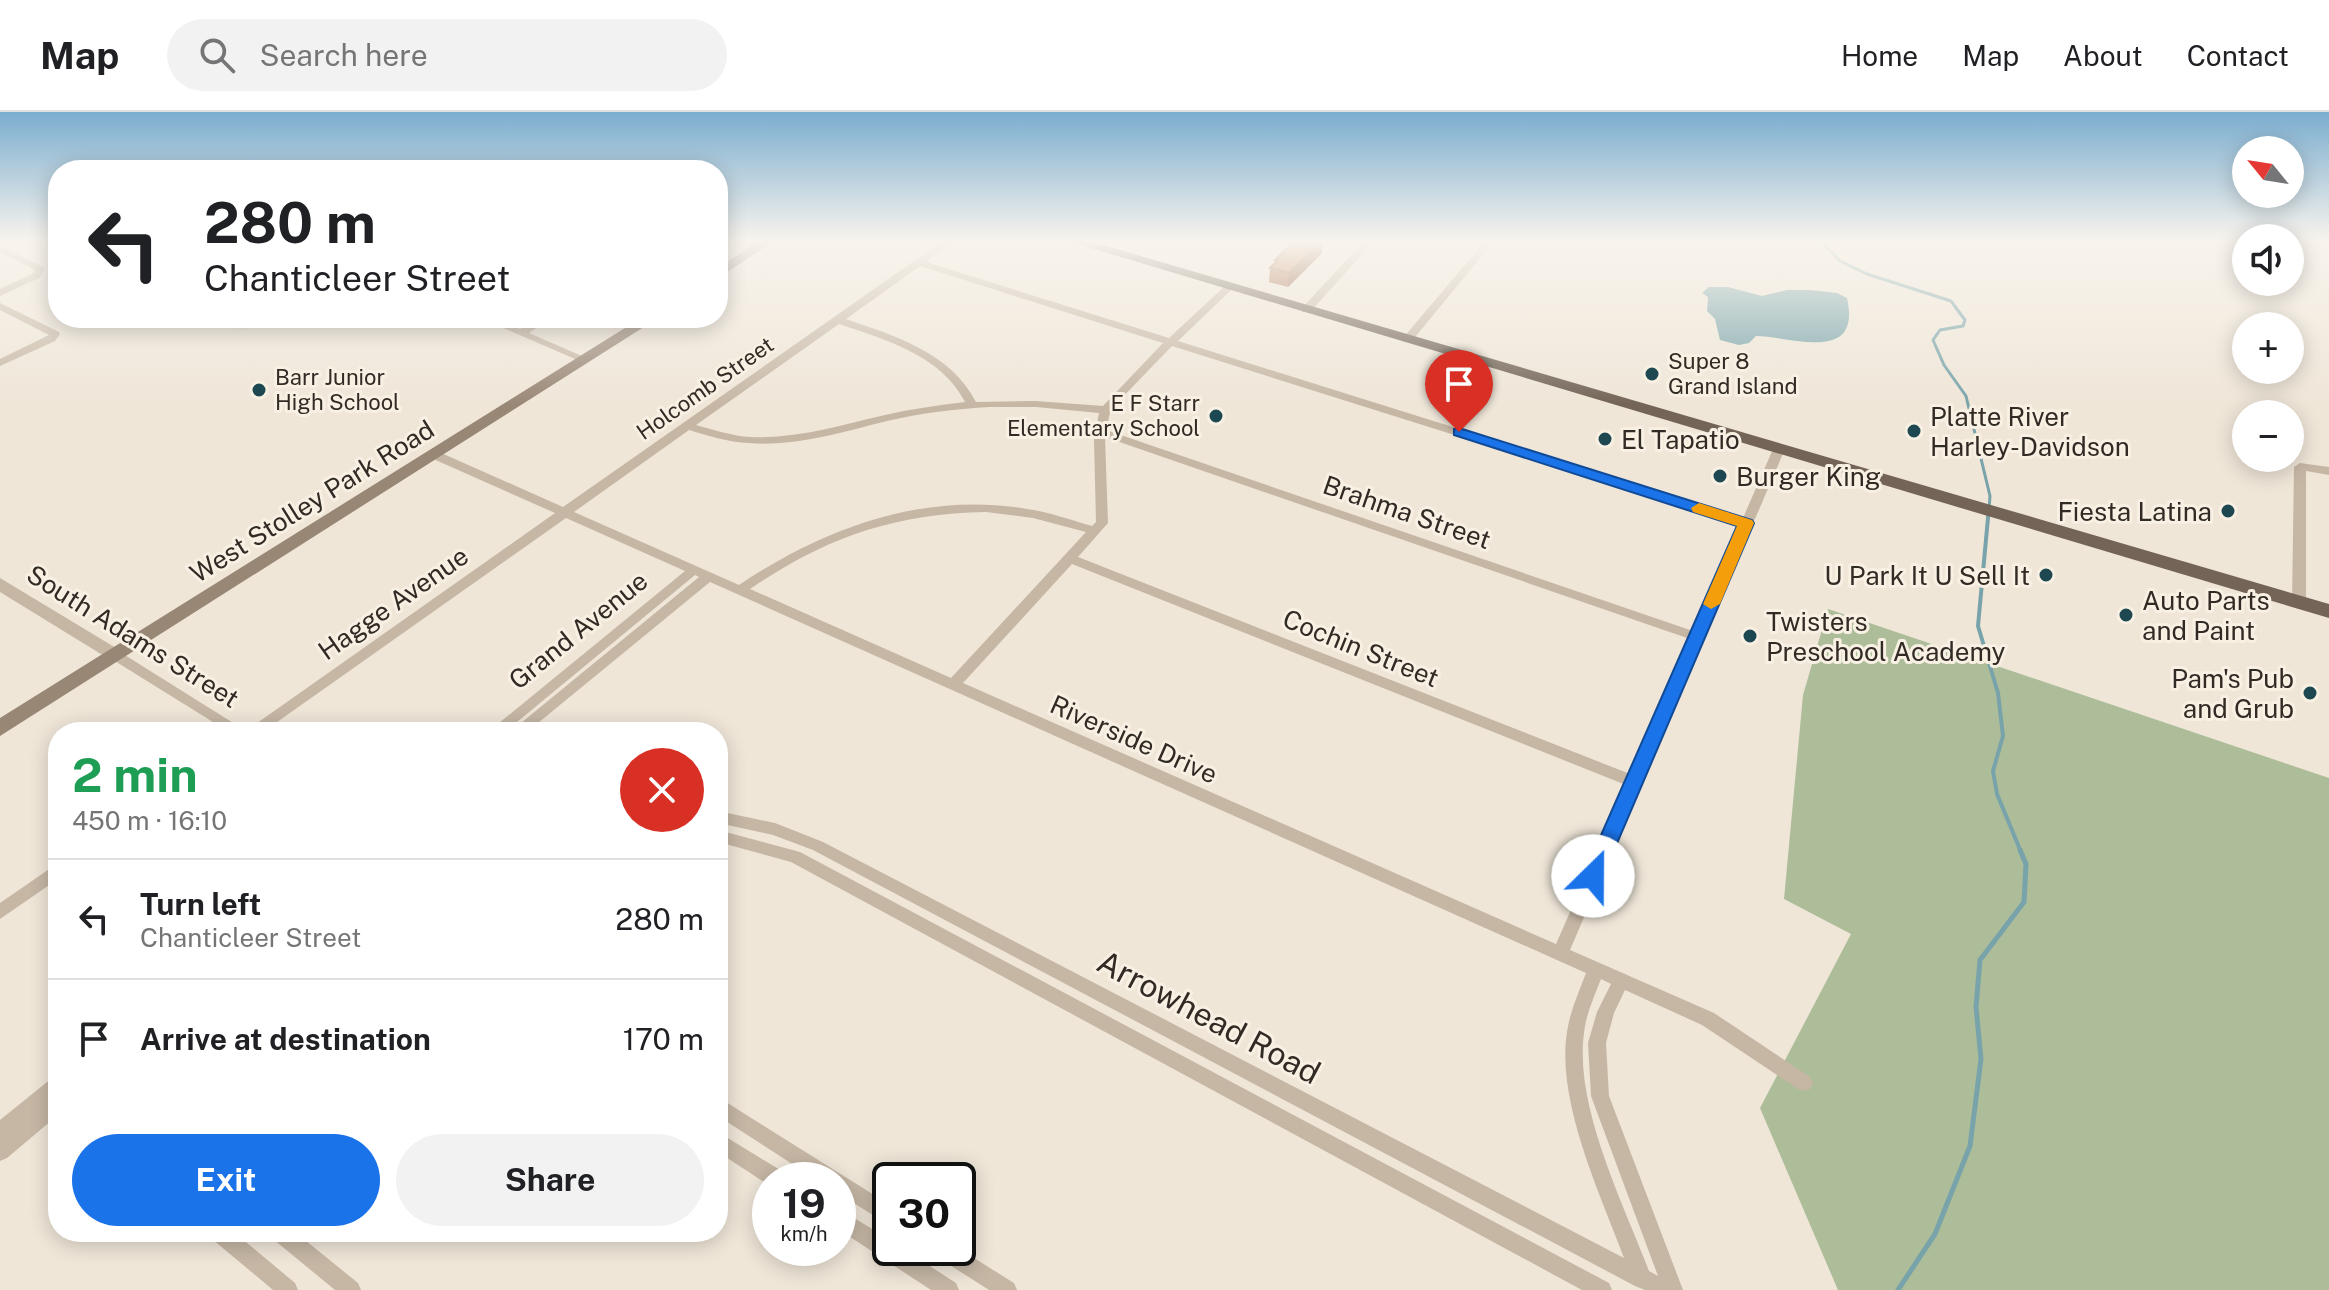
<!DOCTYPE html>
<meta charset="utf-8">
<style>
:root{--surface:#fff;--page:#f2f2f2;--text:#202124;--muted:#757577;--line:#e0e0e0;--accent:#1a73e8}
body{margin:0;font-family:"Public Sans",sans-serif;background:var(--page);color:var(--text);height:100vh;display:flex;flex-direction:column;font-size:30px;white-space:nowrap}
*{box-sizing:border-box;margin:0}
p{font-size:26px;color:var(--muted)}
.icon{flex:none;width:44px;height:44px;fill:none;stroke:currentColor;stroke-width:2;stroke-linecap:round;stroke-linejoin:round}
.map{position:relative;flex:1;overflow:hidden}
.sheet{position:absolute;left:48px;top:610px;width:680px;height:520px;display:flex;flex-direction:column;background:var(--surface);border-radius:32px;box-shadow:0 4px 20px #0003}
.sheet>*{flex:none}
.guide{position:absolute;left:48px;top:48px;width:680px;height:168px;border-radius:32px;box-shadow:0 4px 20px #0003;background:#fff;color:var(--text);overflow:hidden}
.needle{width:52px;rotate:300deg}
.buttons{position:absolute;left:2232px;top:24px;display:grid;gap:16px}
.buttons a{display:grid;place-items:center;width:72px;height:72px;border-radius:50%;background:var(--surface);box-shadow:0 4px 20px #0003;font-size:40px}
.speed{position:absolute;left:752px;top:1050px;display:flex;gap:16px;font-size:40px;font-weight:700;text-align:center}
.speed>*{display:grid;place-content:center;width:104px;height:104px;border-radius:50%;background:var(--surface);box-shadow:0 4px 20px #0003;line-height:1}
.speed small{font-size:20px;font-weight:400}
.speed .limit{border:4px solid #111;border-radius:12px;background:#fff;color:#111}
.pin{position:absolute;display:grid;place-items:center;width:68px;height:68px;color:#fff;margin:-82px -34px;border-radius:50% 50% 50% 0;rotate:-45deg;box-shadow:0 0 8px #0007}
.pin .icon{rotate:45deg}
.me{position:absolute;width:88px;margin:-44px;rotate:23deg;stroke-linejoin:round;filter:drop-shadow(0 0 6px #0008)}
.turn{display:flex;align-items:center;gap:28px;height:168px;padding:0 24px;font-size:36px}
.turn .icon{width:104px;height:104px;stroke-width:2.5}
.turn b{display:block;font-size:56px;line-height:68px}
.round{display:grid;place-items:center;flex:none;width:84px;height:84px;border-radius:42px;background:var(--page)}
.summary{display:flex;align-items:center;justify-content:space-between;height:136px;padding:0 24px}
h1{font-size:48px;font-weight:700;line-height:60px;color:#1e9e55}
.cta{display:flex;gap:16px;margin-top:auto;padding:16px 24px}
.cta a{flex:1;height:92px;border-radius:48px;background:var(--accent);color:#fff;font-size:32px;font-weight:700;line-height:92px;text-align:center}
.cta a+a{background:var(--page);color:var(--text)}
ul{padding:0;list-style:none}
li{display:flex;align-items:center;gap:24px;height:120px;padding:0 24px;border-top:2px solid var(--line)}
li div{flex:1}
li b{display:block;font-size:30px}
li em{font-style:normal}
header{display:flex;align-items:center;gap:48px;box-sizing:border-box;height:112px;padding:0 40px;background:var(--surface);border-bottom:2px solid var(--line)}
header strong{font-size:38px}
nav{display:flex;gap:44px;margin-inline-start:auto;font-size:28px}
.search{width:560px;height:72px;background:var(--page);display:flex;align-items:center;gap:20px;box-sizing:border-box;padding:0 28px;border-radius:44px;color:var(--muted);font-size:30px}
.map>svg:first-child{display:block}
</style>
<header>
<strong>Map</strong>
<div class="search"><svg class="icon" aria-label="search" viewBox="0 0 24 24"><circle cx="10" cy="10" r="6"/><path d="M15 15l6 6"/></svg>Search here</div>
<nav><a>Home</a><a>Map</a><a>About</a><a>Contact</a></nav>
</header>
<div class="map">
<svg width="2329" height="1178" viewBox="0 0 2329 1178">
<rect width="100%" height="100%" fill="#efe6d8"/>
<path fill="#adbd99" d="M194,206H221L239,211L292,206C259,218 227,221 194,206Z
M1828,497L2329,666V1178H1838L1760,996L1851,822L1784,787L1803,583Z"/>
<path fill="#78a3aa" d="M1709,175H1728L1762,184L1787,178H1810L1837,181L1847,186C1862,253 1790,224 1756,224L1749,231L1739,233L1720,228L1715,207L1707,199L1708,185L1702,181Z"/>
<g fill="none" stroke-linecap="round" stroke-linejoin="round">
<path stroke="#78a3aa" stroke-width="3" d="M1820,128L1840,149L1867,162L1951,189L1965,208L1963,214L1940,218L1933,228L1944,253L1966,284L1990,384L1989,397"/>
<path stroke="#78a3aa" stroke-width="4" d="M1989,395L1978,514L1998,581L2003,624L1993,659L1997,682L2021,740"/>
<path stroke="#78a3aa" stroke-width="5" d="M1898,1178L1935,1122L1970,1034L1981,947L1976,895L1980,848L2024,790L2026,752L2020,738"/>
<path fill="#c6b7a5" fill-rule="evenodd" d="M944,128H955L926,150L1169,226L1226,173H1232V177L1178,229L1743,406L1773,337L1779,333L1783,335L1785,337L1570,838L1714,901L1810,965L1813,971L1810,977L1804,979L1798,977L1702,913L1625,878L1614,901L1606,931L1609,984L1683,1178H1645L1635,1174L813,738L773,723L718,711V699L775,711L823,730L1624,1146C1600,1082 1556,989 1567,920C1570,899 1579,880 1586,861L710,470L527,620H510L699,465L695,463L505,620H488L685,459L566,406L263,620H229L110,546L108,543L110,540H120L246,619L555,401L431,346V340H439L563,395ZM920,154L1163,231L1103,294L1036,289L976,290C950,240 895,224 846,207ZM839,212C886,228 941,243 965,290C938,293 912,297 885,303C841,313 797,327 751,325C732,324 714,318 696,313ZM1172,234L1740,413L1693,519L1106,318L1110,301L1115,293ZM990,295H1036L1099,301L1094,328L1096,410L1092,414C1071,408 1049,400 1027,397C924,379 824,416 739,473L574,400L689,318C709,324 728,330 749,331C796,335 842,320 887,309C921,301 955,297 990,295ZM1105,325L1690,527L1630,662L1078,445L1108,411ZM986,400L1033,406L1086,420L951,566L750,477C827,425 893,402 986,400ZM1072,452L1626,673L1556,832L963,571ZM1601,867L1611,872L1597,900L1588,931L1591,984L1658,1164L1649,1159C1623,1091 1574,994 1584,921C1586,902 1594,885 1601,867Z
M1365,128H1375L1310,200H1302V196Z
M1486,128H1495L1411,230H1403V226Z
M0,133L43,155L45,157L39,166L0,184V177L32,162L35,158L0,140Z
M0,191L59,220L60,222L55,229L0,254V247L49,223L0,198Z
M480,206H494L520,217L539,206H551L529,221L591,248L586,251L582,250Z
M2300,351L2329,355V363L2306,359V490L2299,494L2292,490L2294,355Z
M718,718L800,740L1609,1171L1612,1178H1582L791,750L718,730Z
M58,751V767L0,807V791Z
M58,964V1003L7,1046L0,1049V1008L52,966Z
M718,985L890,1093V1114L838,1081V1068H817L718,1004Z
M718,1020L785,1061L787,1068H770V1074L718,1040Z
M838,1096L890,1128V1136H902L956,1171L959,1178H931L838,1117Z
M209,1120H234L295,1171L298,1178H273L212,1127Z
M270,1120H295L358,1171L361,1178H335L273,1127Z
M931,1136H958L1014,1171L1017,1178H989L934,1143Z"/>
<path fill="#c6b7a5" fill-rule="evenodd" d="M0,466L121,539L124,543L121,547H109L0,480Z"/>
<path fill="#998776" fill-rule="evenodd" d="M760,128H776L718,166V156Z
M641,206H658L0,624V606Z"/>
<path fill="#736457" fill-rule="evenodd" d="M1064,128H1086L2329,492V506Z"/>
</g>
<path fill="#a4603b" d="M1322,141L1288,175L1269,170L1270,156L1275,151V148Z"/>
<path fill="#864e30" d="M1323,128L1322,141L1288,175L1289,161Z"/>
<path fill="#bf7045" stroke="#864e30" stroke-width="2" d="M1296,128H1323L1289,161L1270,156L1278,148H1275Z"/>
<linearGradient id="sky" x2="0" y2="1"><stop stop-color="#7badcf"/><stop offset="0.44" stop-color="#f8f4ed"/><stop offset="1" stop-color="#f8f4ed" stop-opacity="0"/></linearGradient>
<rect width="2329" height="293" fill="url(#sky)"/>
<path fill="#1a73e8" stroke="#114b97" stroke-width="2" d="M1459,316L1752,408L1754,411L1603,764L1600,770L1593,773L1586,770L1583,764L1737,414L1454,323V317Z"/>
<path fill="#f59e0b" d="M1699,391L1752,408L1754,411L1720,492L1711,497L1703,492L1737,414L1693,400L1691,396Z"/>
<g fill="#1e4851" stroke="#f7f0e3" stroke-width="3">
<circle cx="1652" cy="262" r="8"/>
<circle cx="259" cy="278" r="8"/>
<circle cx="1216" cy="304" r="8"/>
<circle cx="1914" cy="319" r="8"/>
<circle cx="1605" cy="327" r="8"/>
<circle cx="1720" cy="364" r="8"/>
<circle cx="2228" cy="399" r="8"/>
<circle cx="2046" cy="463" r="8"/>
<circle cx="2126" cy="503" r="8"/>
<circle cx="1750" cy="524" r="8"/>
<circle cx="2310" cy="581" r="8"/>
</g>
<g text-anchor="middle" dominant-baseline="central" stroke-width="6" stroke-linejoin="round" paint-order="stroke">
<g font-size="22" fill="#322b25" stroke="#f7f0e3" text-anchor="start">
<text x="1668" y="249">Super 8<tspan x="1668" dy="25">Grand Island</tspan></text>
<text x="275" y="265">Barr Junior<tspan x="275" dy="25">High School</tspan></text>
<text x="1200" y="291" text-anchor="end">E F Starr<tspan x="1200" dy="25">Elementary School</tspan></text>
</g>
<g font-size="22" fill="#322b25" stroke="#f7f0e3">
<text transform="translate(705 276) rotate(-35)">Holcomb Street</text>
</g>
<g font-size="26" fill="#322b25" stroke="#f7f0e3" text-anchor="start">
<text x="1930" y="304">Platte River<tspan x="1930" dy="30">Harley-Davidson</tspan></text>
<text x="1621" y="327">El Tapatio</text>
<text x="1736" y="364">Burger King</text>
<text x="2212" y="399" text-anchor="end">Fiesta Latina</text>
<text x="2030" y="463" text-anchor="end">U Park It U Sell It</text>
<text x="2142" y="488">Auto Parts<tspan x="2142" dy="30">and Paint</tspan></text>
<text x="1766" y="509">Twisters<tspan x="1766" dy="30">Preschool Academy</tspan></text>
<text x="2294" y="566" text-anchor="end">Pam's Pub<tspan x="2294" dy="30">and Grub</tspan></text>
</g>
<g font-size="26" fill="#322b25" stroke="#f7f0e3">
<text transform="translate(312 389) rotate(-32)">West Stolley Park Road</text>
<text transform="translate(1407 400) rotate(19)">Brahma Street</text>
<text transform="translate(393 491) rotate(-35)">Hagge Avenue</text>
<text transform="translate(578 518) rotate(-39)">Grand Avenue</text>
<text transform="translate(133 524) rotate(32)">South Adams Street</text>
<text transform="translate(1361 536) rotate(22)">Cochin Street</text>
<text transform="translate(1134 627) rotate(24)">Riverside Drive</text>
</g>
<g font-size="32" fill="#322b25" stroke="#f7f0e3">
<text transform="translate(1209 905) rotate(28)">Arrowhead Road</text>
</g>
</g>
</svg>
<div class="buttons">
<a><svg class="needle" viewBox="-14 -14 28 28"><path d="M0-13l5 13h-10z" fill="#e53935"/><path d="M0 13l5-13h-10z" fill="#757577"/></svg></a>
<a><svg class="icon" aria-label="sound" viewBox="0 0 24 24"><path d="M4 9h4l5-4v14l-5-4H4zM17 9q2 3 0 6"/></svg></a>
<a>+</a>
<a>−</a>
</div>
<div class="speed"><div>19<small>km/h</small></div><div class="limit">30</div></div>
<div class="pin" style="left:1459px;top:320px;background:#d93025"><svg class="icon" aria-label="arrive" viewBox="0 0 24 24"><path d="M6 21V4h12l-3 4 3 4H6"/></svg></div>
<svg class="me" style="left:1593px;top:764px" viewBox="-20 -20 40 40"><circle r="19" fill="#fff"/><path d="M0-13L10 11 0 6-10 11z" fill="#1a73e8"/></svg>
<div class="guide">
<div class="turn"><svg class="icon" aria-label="left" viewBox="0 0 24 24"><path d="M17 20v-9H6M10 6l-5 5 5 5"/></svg><div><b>280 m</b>Chanticleer Street</div></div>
</div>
<section class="sheet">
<div class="summary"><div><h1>2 min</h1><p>450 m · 16:10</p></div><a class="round" style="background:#d93025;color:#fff"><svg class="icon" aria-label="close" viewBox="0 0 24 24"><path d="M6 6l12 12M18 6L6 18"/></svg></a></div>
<ul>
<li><svg class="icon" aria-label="left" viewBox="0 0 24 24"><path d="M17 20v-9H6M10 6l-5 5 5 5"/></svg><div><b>Turn left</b><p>Chanticleer Street</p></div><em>280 m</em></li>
<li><svg class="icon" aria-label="arrive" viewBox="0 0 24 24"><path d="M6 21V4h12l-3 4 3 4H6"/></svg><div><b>Arrive at destination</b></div><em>170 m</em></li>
</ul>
<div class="cta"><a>Exit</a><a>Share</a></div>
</section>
</div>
